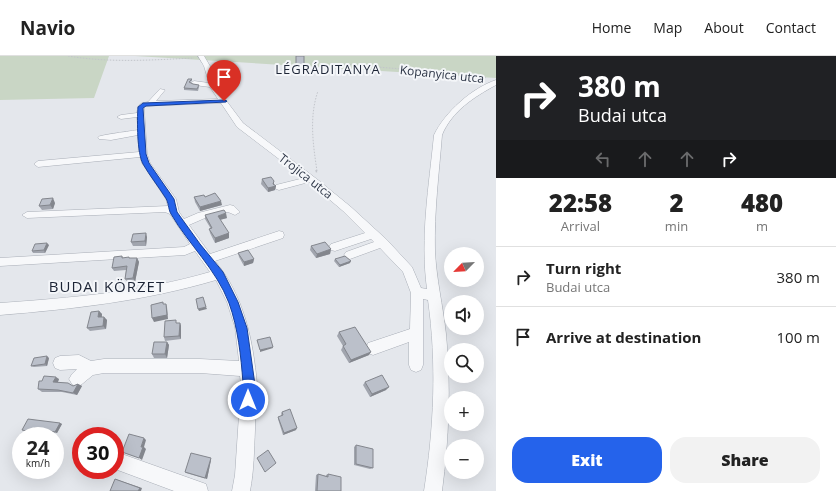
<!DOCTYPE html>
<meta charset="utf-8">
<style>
:root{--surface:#fff;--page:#f2f2f2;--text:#222;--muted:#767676;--line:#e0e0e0;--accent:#2563eb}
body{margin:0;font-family:"Open Sans",sans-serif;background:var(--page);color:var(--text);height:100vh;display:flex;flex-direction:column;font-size:15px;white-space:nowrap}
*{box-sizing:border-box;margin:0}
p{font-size:13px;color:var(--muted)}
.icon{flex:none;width:22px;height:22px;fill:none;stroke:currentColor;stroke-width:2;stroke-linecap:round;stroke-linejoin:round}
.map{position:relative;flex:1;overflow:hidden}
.panel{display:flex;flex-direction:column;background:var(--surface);width:340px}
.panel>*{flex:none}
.guide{background:#202124;color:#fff;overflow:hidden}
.needle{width:26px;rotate:246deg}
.tools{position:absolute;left:444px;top:191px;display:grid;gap:8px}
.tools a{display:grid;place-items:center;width:40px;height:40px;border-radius:50%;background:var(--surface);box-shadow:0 4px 16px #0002;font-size:20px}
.speed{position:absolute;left:12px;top:371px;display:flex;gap:8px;font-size:20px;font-weight:700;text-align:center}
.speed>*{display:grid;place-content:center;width:52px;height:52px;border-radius:50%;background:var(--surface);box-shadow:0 4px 16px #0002;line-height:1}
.speed small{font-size:10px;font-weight:400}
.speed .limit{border:6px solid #d22;background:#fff;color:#111}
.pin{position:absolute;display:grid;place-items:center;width:34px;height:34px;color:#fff;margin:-41px -17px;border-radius:50% 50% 50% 0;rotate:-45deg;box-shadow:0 0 4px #0007}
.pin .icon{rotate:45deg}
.me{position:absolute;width:44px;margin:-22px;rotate:0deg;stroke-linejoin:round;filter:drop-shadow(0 0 3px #0008)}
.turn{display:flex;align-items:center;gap:14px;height:84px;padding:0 16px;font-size:18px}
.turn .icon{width:52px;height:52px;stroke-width:2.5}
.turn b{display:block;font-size:28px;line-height:34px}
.lanes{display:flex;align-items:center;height:38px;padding:0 16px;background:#0003;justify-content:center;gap:20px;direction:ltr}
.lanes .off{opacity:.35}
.eta{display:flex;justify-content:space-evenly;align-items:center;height:68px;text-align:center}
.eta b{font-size:24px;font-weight:800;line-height:28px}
.action{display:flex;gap:8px;margin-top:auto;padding:8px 16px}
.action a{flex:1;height:46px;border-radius:16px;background:var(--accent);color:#fff;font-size:16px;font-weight:800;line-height:46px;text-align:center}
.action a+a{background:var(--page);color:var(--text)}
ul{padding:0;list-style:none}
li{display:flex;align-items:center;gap:12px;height:60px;padding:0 16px;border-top:1px solid var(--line)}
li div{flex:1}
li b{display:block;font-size:15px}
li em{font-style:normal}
header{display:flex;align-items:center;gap:24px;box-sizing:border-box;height:56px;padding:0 20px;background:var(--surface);border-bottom:1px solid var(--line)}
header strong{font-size:19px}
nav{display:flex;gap:22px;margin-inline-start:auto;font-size:14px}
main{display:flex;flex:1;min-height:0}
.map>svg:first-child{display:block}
</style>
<header>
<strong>Navio</strong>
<nav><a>Home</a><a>Map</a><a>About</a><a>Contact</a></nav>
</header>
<main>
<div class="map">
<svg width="496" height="435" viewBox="0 0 496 435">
<rect width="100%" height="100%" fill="#e4e7ec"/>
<path fill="#c9d6c5" d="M0,0H109L94,42L0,44Z
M135,0H496V22Z"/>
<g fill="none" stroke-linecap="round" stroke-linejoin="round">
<defs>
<path id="minor" d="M198,0H204L210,10L216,31L243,67L318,124L351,151L387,184L412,211L421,232L427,233C420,181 429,130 434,79C445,56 472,32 496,24V29C474,41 452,55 442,79C439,117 434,156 435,194C436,222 443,250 446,278C451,330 449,383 442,435H424C434,372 437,307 428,244L423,243V309L421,314L416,316L411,314L409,309V286L373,299L368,297L366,292L368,287L410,273L411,237L403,216L380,192L350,203L346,202L344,199L346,196L374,186L371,183L335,195L331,194L329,191L331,188L365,177L343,155L309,126L279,134L276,133L274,131L276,129L304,122L237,71L221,47L146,50L144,52L147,98L150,107L176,143L179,156L184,163L198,157L230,149L234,150L240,156L235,159L228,156L205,162L189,169L210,198L279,175L283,176L284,179L283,182L215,205C244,240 253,284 257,328C258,343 255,359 255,374C254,394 254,415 250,435H232L235,419L241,329L240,320L200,317H104L93,319L82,328L77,331L72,328L69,323L72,318L77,313L60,314L55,312L53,307L55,302L60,300L79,299L91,305L104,303H200L239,305L235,271L227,246L216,224C145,245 73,253 0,259V247C71,242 142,236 210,216L195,195L185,199L0,210V202L184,191L190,188L170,158L165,156L27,162L22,159L27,156L168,150L166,143L142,107L140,101L38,111L34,108L38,105L139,96L138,79L111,84L99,83L98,81C100,79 132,75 138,74L137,61L121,63L117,61L121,59L137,57L138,50L142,47L148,46L160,33L165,34L156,45L218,43L210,31L194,29L191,27L194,25L209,27L204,10Z
M119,397L206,428L208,435H174L115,413V399Z"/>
</defs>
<use href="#minor" stroke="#a9aeb7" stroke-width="1"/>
<path stroke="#c2c5cb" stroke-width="1" stroke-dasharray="1.5 1.5" stroke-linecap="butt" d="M68,0C110,7 152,4 194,2
M341,8L474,19L487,22
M317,115C313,88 309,61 318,35"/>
<path stroke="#c2c5cb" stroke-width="1.5" stroke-dasharray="2.5 2.5" stroke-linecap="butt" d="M316,114L317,118"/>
<use href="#minor" fill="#f7f8fa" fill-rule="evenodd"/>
</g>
<path fill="#a1a5ae" d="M296,0L304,12L303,16L296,15Z
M192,23V25L190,26L193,28L199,31L198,35L184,34V32Z
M262,123L274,125V128L276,130L275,134L268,136L261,128Z
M194,141H205L222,149L200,155L195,146Z
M55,147L53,153L42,154L39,150Z
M205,159L227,162L220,164L229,182L215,187L210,177L209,173H211L205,163Z
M147,181L146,190H133L131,186Z
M49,189L45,197H33L32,195Z
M311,190L331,193L330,198L316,202L310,194Z
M238,197L254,203L253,207L244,210L239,201Z
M122,200L123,202H137L139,206L135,226H127L125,223L126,214L114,215L112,212Z
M335,203L350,207L339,211L334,205Z
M99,255L102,258V261H104L107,264L106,273L90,275L87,272Z
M177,267H180L181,270V283L165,285L164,281Z
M339,276L369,299L349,307L341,294L343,290L337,280Z
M167,286L169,289L167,302H154L152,298Z
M49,302L47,310L34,311L31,310Z
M59,323L58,326L73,330L78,328L82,330L77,339L62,336H42L38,333L42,325Z
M365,326L386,334L370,341L363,329Z
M282,356L296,374L283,379L278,363V361L282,360L281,358Z
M60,367L62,368L57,377L36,373L34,377L22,374Z
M356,389L373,412L370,413L354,409V391Z
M211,404L207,423L186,417L185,416Z
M318,418L326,420V419L328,418L341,435H315L316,419Z"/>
<path fill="#83868d" d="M274,125V129L276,130L275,134L268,136V132L273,128Z
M53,142L55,147L53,153L50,149Z
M221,145L222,149L200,155V151Z
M226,157L227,162L219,164L218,160Z
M146,177L147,181L146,190L145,185Z
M229,177V182L215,187V182Z
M47,187L49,189L45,197L44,194Z
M331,193L330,198L316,202L317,198Z
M137,202L139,206L135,226L133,222Z
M254,203L253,207L244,210V206Z
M351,205L350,207L339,211L340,209Z
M166,248L167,251L168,263L154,266L152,262Z
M206,251L207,253L199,255L198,253Z
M99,255L102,258L101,265L98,261Z
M104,261L107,264L106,273L103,270Z
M180,267L181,270V283L179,280Z
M167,286L169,289L167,302L165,298Z
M273,291V292L260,296V294Z
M371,296L369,299L349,307L351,304Z
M47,300L49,302L47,310L45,308Z
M56,321L59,323L57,328L53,326Z
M78,328L82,330L77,339L73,337Z
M389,331L386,334L370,341L372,338Z
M60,367L62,368L57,377L55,376Z
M34,372L36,373L34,377L32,376Z
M297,372L296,374L283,379L284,377Z
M144,382L146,384L144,391L146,393L142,404L139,402L141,391Z
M211,402V404L207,423L205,422Z
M115,423L142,432L141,435H138Z"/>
<path fill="#bbc0ca" stroke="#83868d" d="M296,0H304V12H296Z
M188,23H192L189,26L193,28L199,29L197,33L184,32Z
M271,121L274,125L273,128L276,130L268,132L262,123Z
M215,137L221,145L200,151L194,141L204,139L205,141Z
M53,142L50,149L39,150L42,143Z
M224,154L226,157L218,160L229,177L215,182L209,173L212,172L205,159Z
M146,177L145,185L131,186L133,178Z
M325,186L331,193L317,198L311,190Z
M47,187L44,194L32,195L35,188Z
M248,194L254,203L244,206L238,197Z
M122,200V202L129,201V202H137L133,222L125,223L127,210L112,212L114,201Z
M345,200L351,205L340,209L335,203Z
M203,241L206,251L198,253L196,243Z
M163,246V248H166L167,259L152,262L151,249Z
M99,255L98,261H104L103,270L87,272L91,256Z
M176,264V267H180L179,280L164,281L165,265Z
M355,271L371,296L351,304L343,290L346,288L339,276Z
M270,281L273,291L260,294L257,284Z
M154,286H167L165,298H152Z
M47,300L45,308L31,310L34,302Z
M382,319L389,331L372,338L365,326Z
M44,320L56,321L53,326L68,327L73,330L78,328L73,337L58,334L38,333L39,325H42Z
M290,353L297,372L284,377L278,361L283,359L282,356Z
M28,363L60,367L55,376L34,372L32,376L22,374Z
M129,378L144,382L141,391H143L139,402L122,396Z
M356,389L373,393V412L356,408Z
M268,394L276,407L265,416L257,402Z
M191,397L211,402L205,422L185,416Z
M318,418L328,421V418L341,421V435H317Z
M115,423L140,432L138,435H110Z"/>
<path fill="#2563eb" stroke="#184099" d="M224,44L227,45L226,46L146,50L143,52L146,98L149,107L174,143L177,156L200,188L223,216L238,246L247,272L255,329L254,344L252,348L248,350L244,348C241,341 243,334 243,327C241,300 238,272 229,247C216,213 189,189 171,158C168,153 169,146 165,141C158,130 150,120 143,108C137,97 137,65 138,51L143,47Z"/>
<g text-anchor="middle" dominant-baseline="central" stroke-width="4" stroke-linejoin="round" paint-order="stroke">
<g font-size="12" fill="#2b3445" stroke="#f4f6f9">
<text transform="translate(442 18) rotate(6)">Kopanyica utca</text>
<text transform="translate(306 120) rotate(38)">Trojica utca</text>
</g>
<g font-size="13" letter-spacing="1" fill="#1d2536" stroke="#f4f6f9">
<text x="328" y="13">LÉGRÁDITANYA</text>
</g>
<g font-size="15" letter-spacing="1" fill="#1d2536" stroke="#f4f6f9">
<text x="107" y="230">BUDAI KÖRZET</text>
</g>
</g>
</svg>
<div class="tools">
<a><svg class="needle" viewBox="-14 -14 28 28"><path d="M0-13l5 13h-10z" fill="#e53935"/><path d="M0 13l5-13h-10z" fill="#767676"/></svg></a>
<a><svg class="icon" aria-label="sound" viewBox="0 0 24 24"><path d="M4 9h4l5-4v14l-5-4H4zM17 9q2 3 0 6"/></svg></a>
<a><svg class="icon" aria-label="search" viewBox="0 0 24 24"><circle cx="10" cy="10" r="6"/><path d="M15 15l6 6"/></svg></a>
<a>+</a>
<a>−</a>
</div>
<div class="speed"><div>24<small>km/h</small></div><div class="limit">30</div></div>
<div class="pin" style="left:224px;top:45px;background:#d93025"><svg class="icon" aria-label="arrive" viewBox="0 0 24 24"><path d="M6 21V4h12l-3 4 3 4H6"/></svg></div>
<svg class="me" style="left:248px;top:344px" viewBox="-20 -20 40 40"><circle r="17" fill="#2563eb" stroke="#fff" stroke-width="3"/><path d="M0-11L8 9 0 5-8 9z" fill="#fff"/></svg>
</div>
<section class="panel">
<div class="guide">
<div class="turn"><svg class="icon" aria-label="right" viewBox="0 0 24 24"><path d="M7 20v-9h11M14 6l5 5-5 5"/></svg><div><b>380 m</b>Budai utca</div></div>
<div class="lanes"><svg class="icon off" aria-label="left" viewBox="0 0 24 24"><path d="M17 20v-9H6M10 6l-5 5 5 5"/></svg><svg class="icon off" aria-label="ahead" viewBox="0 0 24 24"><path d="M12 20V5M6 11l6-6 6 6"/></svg><svg class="icon off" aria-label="ahead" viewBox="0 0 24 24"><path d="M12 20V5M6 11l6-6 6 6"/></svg><svg class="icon" aria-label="right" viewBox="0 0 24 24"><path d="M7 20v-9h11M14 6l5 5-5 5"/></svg></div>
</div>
<div class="eta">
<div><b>22:58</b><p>Arrival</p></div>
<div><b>2</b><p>min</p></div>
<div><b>480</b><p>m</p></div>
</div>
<ul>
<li><svg class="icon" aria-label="right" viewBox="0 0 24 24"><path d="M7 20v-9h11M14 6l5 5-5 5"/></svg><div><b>Turn right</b><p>Budai utca</p></div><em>380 m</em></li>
<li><svg class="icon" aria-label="arrive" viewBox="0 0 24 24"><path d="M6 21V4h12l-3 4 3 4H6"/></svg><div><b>Arrive at destination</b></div><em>100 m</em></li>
</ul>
<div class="action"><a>Exit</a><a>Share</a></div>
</section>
</main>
